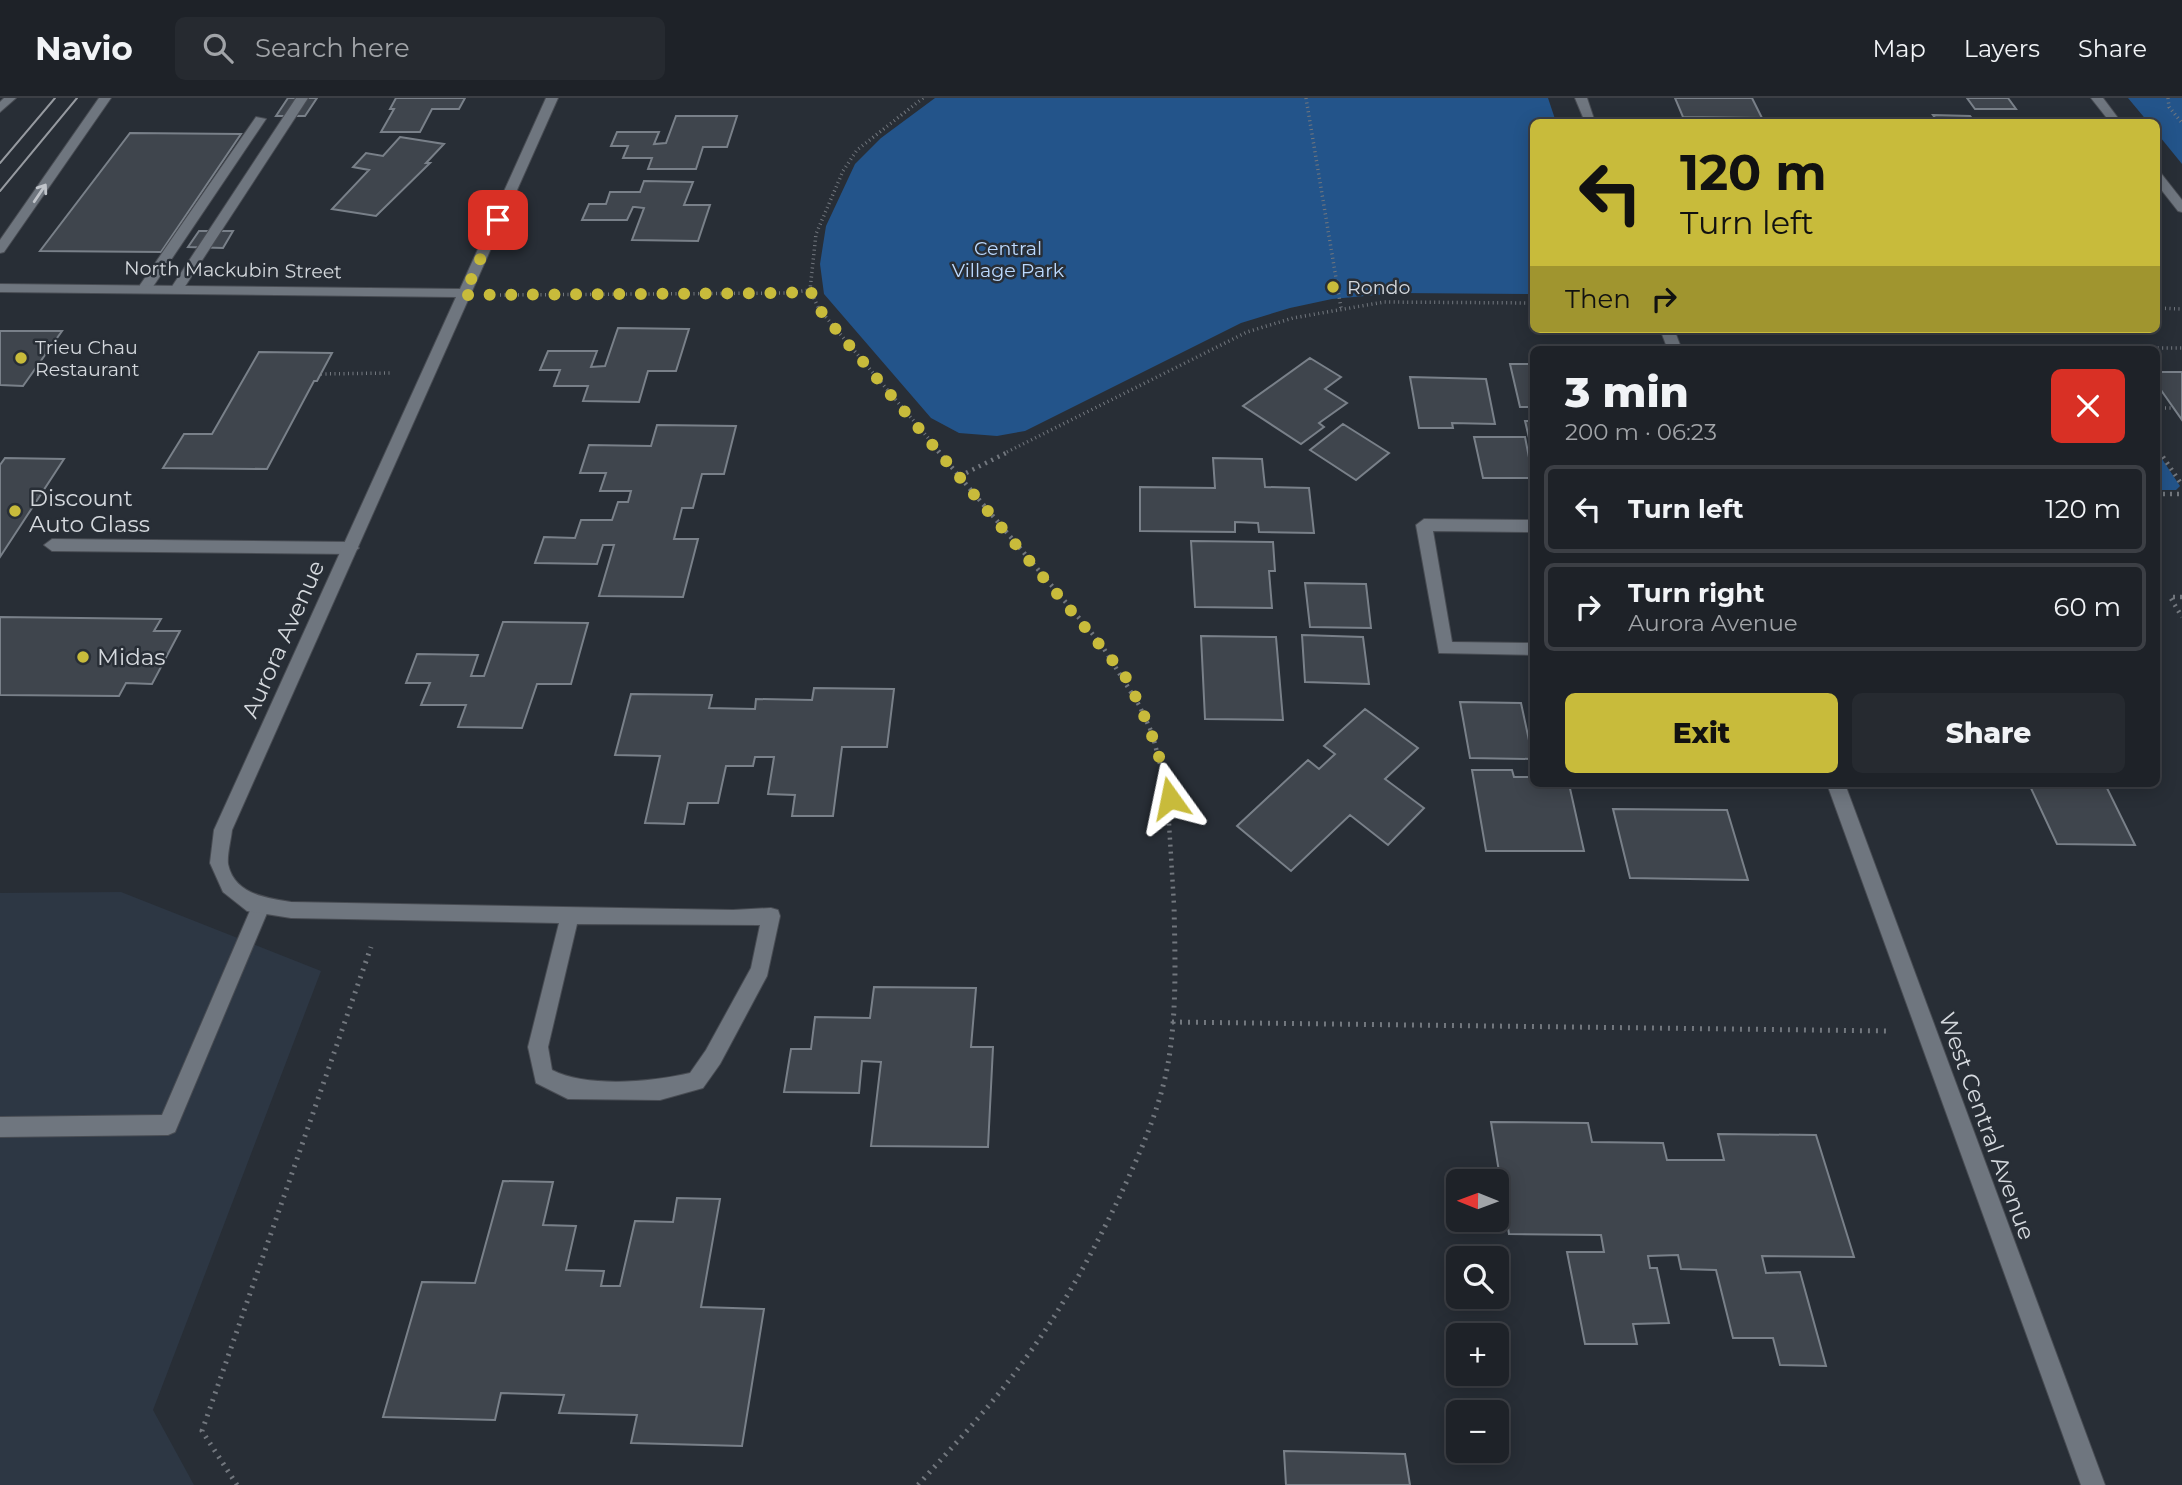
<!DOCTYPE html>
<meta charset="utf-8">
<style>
:root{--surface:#1e2228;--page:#262a30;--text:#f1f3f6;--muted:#a1a4a8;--line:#3c3f45;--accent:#c8bb3b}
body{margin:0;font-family:Montserrat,sans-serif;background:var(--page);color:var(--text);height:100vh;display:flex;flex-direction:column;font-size:26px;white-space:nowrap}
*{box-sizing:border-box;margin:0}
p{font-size:23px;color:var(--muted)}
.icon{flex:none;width:38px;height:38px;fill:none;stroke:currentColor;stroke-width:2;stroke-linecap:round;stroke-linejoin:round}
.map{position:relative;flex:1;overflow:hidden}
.sheet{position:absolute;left:1530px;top:248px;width:630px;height:441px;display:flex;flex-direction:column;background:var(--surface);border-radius:10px;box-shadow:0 4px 18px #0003,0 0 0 2px var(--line)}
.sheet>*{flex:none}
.hud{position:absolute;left:1530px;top:21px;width:630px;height:214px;border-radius:10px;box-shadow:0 4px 18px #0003,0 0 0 2px var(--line);background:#c8bb3b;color:#111;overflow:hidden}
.needle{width:46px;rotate:271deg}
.controls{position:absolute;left:1446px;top:1071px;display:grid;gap:14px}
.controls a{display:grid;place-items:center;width:63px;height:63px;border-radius:10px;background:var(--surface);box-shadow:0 4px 18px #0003,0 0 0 2px var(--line);font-size:35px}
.pin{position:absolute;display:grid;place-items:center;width:60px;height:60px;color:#fff;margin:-30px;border-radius:14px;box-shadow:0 4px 10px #0006}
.me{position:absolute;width:77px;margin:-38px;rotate:348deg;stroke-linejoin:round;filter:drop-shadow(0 0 5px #0008)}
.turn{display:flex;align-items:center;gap:24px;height:147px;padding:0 35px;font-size:32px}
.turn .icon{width:91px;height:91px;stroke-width:2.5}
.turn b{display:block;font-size:49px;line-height:60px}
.then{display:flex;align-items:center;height:66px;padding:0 35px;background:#0003;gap:14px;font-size:26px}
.round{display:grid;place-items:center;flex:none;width:74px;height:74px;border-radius:10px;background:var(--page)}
.summary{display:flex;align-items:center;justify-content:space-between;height:119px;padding:0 35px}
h1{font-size:42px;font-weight:800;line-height:52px}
.button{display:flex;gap:14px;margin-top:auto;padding:14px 35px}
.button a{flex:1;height:80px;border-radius:10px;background:var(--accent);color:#111;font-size:28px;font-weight:800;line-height:80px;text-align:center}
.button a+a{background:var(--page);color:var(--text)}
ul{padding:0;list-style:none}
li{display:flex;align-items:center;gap:21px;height:88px;margin:0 14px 10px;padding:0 21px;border:4px solid var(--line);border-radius:10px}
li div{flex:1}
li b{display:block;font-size:26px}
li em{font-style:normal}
header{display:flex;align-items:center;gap:42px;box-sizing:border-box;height:98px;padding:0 35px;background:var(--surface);border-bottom:2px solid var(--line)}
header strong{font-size:33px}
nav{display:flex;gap:38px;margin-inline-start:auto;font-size:24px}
.search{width:490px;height:63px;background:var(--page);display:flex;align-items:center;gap:18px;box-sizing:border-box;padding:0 24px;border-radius:10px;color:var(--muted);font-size:26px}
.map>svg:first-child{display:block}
</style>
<header>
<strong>Navio</strong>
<div class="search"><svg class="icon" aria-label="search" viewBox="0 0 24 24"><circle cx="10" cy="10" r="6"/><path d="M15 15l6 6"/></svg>Search here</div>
<nav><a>Map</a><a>Layers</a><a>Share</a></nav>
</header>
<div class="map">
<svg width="2182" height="1387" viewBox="0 0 2182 1387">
<rect width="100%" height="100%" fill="#282e36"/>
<path fill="#2d3744" d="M121,794L321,873L153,1312L194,1387H0V795Z"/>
<path fill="#23548a" d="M935,0H1548L1556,24H1533V196L1398,195L1332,201L1290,210L1241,225L1025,333L997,338L959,335L931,320L824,196L820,166L826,128L855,66L881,40Z
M2128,0H2182V66L2156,34V24H2148Z
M2156,352L2180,388L2176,392H2156Z"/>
<path fill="#3f454d" stroke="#798089" stroke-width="2" d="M288,0H317L305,18H276Z
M396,0H465L459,11H432L420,34H381L394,11H390Z
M1675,0H1752L1762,20L1683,19Z
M1967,0H2008L2016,11H1975Z
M1933,17L1970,18L1975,24H1938Z
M676,18H737L727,49H703L696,71H648L652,60H623L628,48H611L617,34H659L654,46L666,45Z
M130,35L241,36L161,154L40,153Z
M400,39L444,46L426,65H430L376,118L332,111L369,72L353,69L366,55L383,58Z
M644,83L693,84L684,107H710L698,143L632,142L644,110L635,109H633L627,122H582L589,106H606L610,94H640Z
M199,133H233L223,150L188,149Z
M618,230L689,231L676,273H648L639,304L583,303L588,288H554L560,272H540L548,253H597L591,269L605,268Z
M0,233H62L23,288L0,287Z
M259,254L332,255L317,283H314L267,371L163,370L184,336H212Z
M1310,260L1341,279L1325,291L1347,305L1319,325L1324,329L1301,346L1243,308Z
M1510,266H1533V309H1520Z
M2156,274H2182V322L2156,285Z
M1410,279L1486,281L1495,326L1452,325L1453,330H1419Z
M1525,323H1533V357Z
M1343,326L1389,355L1356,382L1310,352Z
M657,327L736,328L724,376H702L693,410H682L674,441H698L683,499L599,498L614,447H603L597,466L535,465L544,439L575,440L581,422H612L618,404H628L631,393H600L606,375H580L589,347L651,348Z
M1474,339H1525L1533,380H1483Z
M5,360L64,361L0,459V367Z
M1213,360L1262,361L1265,389L1309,390L1314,435L1259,434L1258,425L1235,424V434L1140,433V389L1215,390Z
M1191,443L1273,444L1275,473H1269L1272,510L1195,509Z
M1305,485L1366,486L1371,530L1310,529Z
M0,519L161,521L154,533H180L152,586L126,585L119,598L0,597Z
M503,524L588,525L571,586H537L522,630L458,629L466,607H421L430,585H406L417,556L478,557L471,578H484Z
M1302,537L1363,539L1369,586L1305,584Z
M1201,538L1276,539L1283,622L1205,621Z
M814,590L894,591L887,649H842L833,718H792L795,697L768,696L774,659H755L753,668H726L718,705H688L684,726L645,725L660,658L615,657L631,596L712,597L709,610L755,611L756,601L812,602Z
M1460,604L1521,605L1533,661L1470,660Z
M1365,611L1418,650L1385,681L1424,710L1388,747L1350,717L1291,773L1237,728L1308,662L1319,671L1335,656L1324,648Z
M1472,672H1512L1514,679H1533V686H1569L1584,753H1486Z
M2029,686H2105L2135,747L2057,746Z
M1613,711L1727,712L1748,782L1630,780Z
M874,889L976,890L971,949H993L988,1049L871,1048L881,964L862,963L859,995L784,994L791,951H811L815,919L870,920Z
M1491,1024L1588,1025L1592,1044L1663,1045L1667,1062H1724L1718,1036L1816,1037L1854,1159L1762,1158L1766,1175L1800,1174L1826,1268L1780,1267L1773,1240H1733L1716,1172L1681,1171L1678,1157L1648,1158L1650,1170H1657L1669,1225L1633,1226L1637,1246H1585L1567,1154H1604L1601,1137L1509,1136Z
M503,1083L553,1084L543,1127L576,1128L566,1172L604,1173L601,1188H620L635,1123L673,1124L677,1100L720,1101L701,1209L764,1211L742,1348L631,1345L637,1317L559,1315L564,1297L501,1295L495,1322L383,1319L422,1184L475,1185Z
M1284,1353L1405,1356L1410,1387H1286Z"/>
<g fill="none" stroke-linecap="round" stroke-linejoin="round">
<defs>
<path id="service" d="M296,0H308L182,193H172L171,190Z
M256,19L266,21L150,193H140V187Z
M52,441L351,444L359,450L351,456L52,453L44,447Z
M261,800L268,802L270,808L175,1034L168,1037L0,1039V1019L162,1017L252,808L254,802Z"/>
<path id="minor" d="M546,0H558L232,732C231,742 227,756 228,766C234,796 266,800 291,804L733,812L771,810L778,812L780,818L767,878L720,966L703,990L660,1002L568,1001L536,985L528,949L559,825L291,820L247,813L223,794L210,765L214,732L456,199L0,194V186L460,191ZM577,826L760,827L751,870L706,952L690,975C652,984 587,990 552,972L548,949Z
M1575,0H1587L1595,24H1585Z
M1660,231H1674L1682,252H1668Z
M1424,421L1533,422V434L1433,433L1452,544L1533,545V557L1439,555L1416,427Z
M1827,686H1845L2105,1387H2081Z"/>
<path id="tertiary" d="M2091,0H2103L2121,24H2110Z
M2156,73L2160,74L2182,102V114L2178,113L2156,85Z"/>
<path id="secondary" d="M4,0H16L0,14V4Z
M99,0H111L4,154L0,155V142Z"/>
</defs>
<use href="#service" stroke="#484c53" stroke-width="2"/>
<use href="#minor" stroke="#484c53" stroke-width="2"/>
<use href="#tertiary" stroke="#484c53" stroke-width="2"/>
<use href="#secondary" stroke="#484c53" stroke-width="2"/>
<path stroke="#72777e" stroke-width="3.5" stroke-dasharray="1 3.5" stroke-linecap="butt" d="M923,0L857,52L843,73L816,136L810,192L819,211L940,354
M1306,0L1341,210
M2168,0L2169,9L2182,25
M500,197L789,195L810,192
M2156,210L2182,211
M1996,252L1994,250H2182
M321,276L390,275
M2156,310H2172
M2156,348L2160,354
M1007,354L1247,234L1293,220L1384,204L1533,205"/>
<path stroke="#72777e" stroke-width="4.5" stroke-dasharray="2 5" stroke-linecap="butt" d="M938,353L1101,546L1139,607L1152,635L1167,693L1174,807
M2159,353L2182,387
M960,378L1010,353
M2156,396H2182
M2182,499H2170L2182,519"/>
<path stroke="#72777e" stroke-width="5" stroke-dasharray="2 6" stroke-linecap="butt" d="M1172,924L1889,933
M237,1387L202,1333L371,849
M918,1387C955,1346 993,1306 1025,1261C1062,1211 1092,1156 1119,1100C1140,1055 1161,1009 1169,960C1177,909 1175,857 1174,806"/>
<use href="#service" fill="#6f767f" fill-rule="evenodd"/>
<use href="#minor" fill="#6f767f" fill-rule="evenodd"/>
<use href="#tertiary" fill="#6f767f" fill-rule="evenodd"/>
<use href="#secondary" fill="#6f767f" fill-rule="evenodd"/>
<path stroke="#969aa0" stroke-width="2" d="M0,65L55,0
M0,93L77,0"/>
</g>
<defs><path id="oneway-shaft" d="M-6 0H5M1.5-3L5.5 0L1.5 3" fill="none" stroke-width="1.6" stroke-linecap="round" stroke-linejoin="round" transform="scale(1.75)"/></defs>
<use stroke="#c0c4ca" href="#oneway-shaft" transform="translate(40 95) rotate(-56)"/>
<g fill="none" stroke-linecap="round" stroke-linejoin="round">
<path stroke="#c8bb3b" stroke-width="12" stroke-dasharray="0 21.6" d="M498,122L464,197L789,195L810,192L819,211L1124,576C1146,617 1160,655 1170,700"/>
</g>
<g fill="#c8bb3b" stroke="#282e36" stroke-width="2.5">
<circle cx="1333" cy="189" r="7"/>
<circle cx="21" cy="260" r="7"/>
<circle cx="15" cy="413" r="7"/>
<circle cx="83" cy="559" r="7"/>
</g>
<g text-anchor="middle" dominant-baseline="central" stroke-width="5" stroke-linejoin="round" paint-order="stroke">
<g font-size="19" fill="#bcdaff" stroke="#282e36">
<text x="1008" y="150">Central<tspan x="1008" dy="22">Village Park</tspan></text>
</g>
<g font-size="19" fill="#d4d8dd" stroke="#282e36">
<text transform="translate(233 172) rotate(1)">North Mackubin Street</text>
</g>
<g font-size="19" fill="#d4d8dd" stroke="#282e36" text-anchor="start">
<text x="1347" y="189">Rondo</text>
<text x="35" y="249">Trieu Chau<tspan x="35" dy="22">Restaurant</tspan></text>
</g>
<g font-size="23" fill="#d4d8dd" stroke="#282e36" text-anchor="start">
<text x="29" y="400">Discount<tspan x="29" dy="26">Auto Glass</tspan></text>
<text x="97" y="559">Midas</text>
</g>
<g font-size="23" fill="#d4d8dd" stroke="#282e36">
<text transform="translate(283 541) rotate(-66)">Aurora Avenue</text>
<text transform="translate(1987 1028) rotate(70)">West Central Avenue</text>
</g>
</g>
</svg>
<div class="controls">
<a><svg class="needle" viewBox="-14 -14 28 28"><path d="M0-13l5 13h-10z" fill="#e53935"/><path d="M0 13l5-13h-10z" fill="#a1a4a8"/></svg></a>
<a><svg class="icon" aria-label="search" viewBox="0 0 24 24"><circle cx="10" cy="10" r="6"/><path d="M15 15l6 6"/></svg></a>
<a>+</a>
<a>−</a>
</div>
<div class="pin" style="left:498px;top:122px;background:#d93025"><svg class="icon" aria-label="arrive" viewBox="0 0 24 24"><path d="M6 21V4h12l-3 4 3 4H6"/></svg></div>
<svg class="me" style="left:1170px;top:700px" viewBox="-20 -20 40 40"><path d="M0-17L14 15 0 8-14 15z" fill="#c8bb3b" stroke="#fff" stroke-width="4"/></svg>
<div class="hud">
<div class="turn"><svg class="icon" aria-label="left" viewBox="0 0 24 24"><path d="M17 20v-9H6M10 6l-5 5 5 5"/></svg><div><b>120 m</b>Turn left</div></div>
<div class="then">Then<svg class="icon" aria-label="right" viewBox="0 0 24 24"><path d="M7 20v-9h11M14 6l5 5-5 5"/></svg></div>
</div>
<section class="sheet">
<div class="summary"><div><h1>3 min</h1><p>200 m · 06:23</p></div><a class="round" style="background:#d93025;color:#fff"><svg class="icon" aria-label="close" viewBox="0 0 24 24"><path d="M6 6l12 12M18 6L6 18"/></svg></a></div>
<ul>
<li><svg class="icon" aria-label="left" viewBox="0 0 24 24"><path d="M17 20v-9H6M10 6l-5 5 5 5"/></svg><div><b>Turn left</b></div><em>120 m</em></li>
<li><svg class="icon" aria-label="right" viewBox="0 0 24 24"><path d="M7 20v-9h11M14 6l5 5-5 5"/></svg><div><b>Turn right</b><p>Aurora Avenue</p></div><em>60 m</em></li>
</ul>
<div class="button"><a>Exit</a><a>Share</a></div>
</section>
</div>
